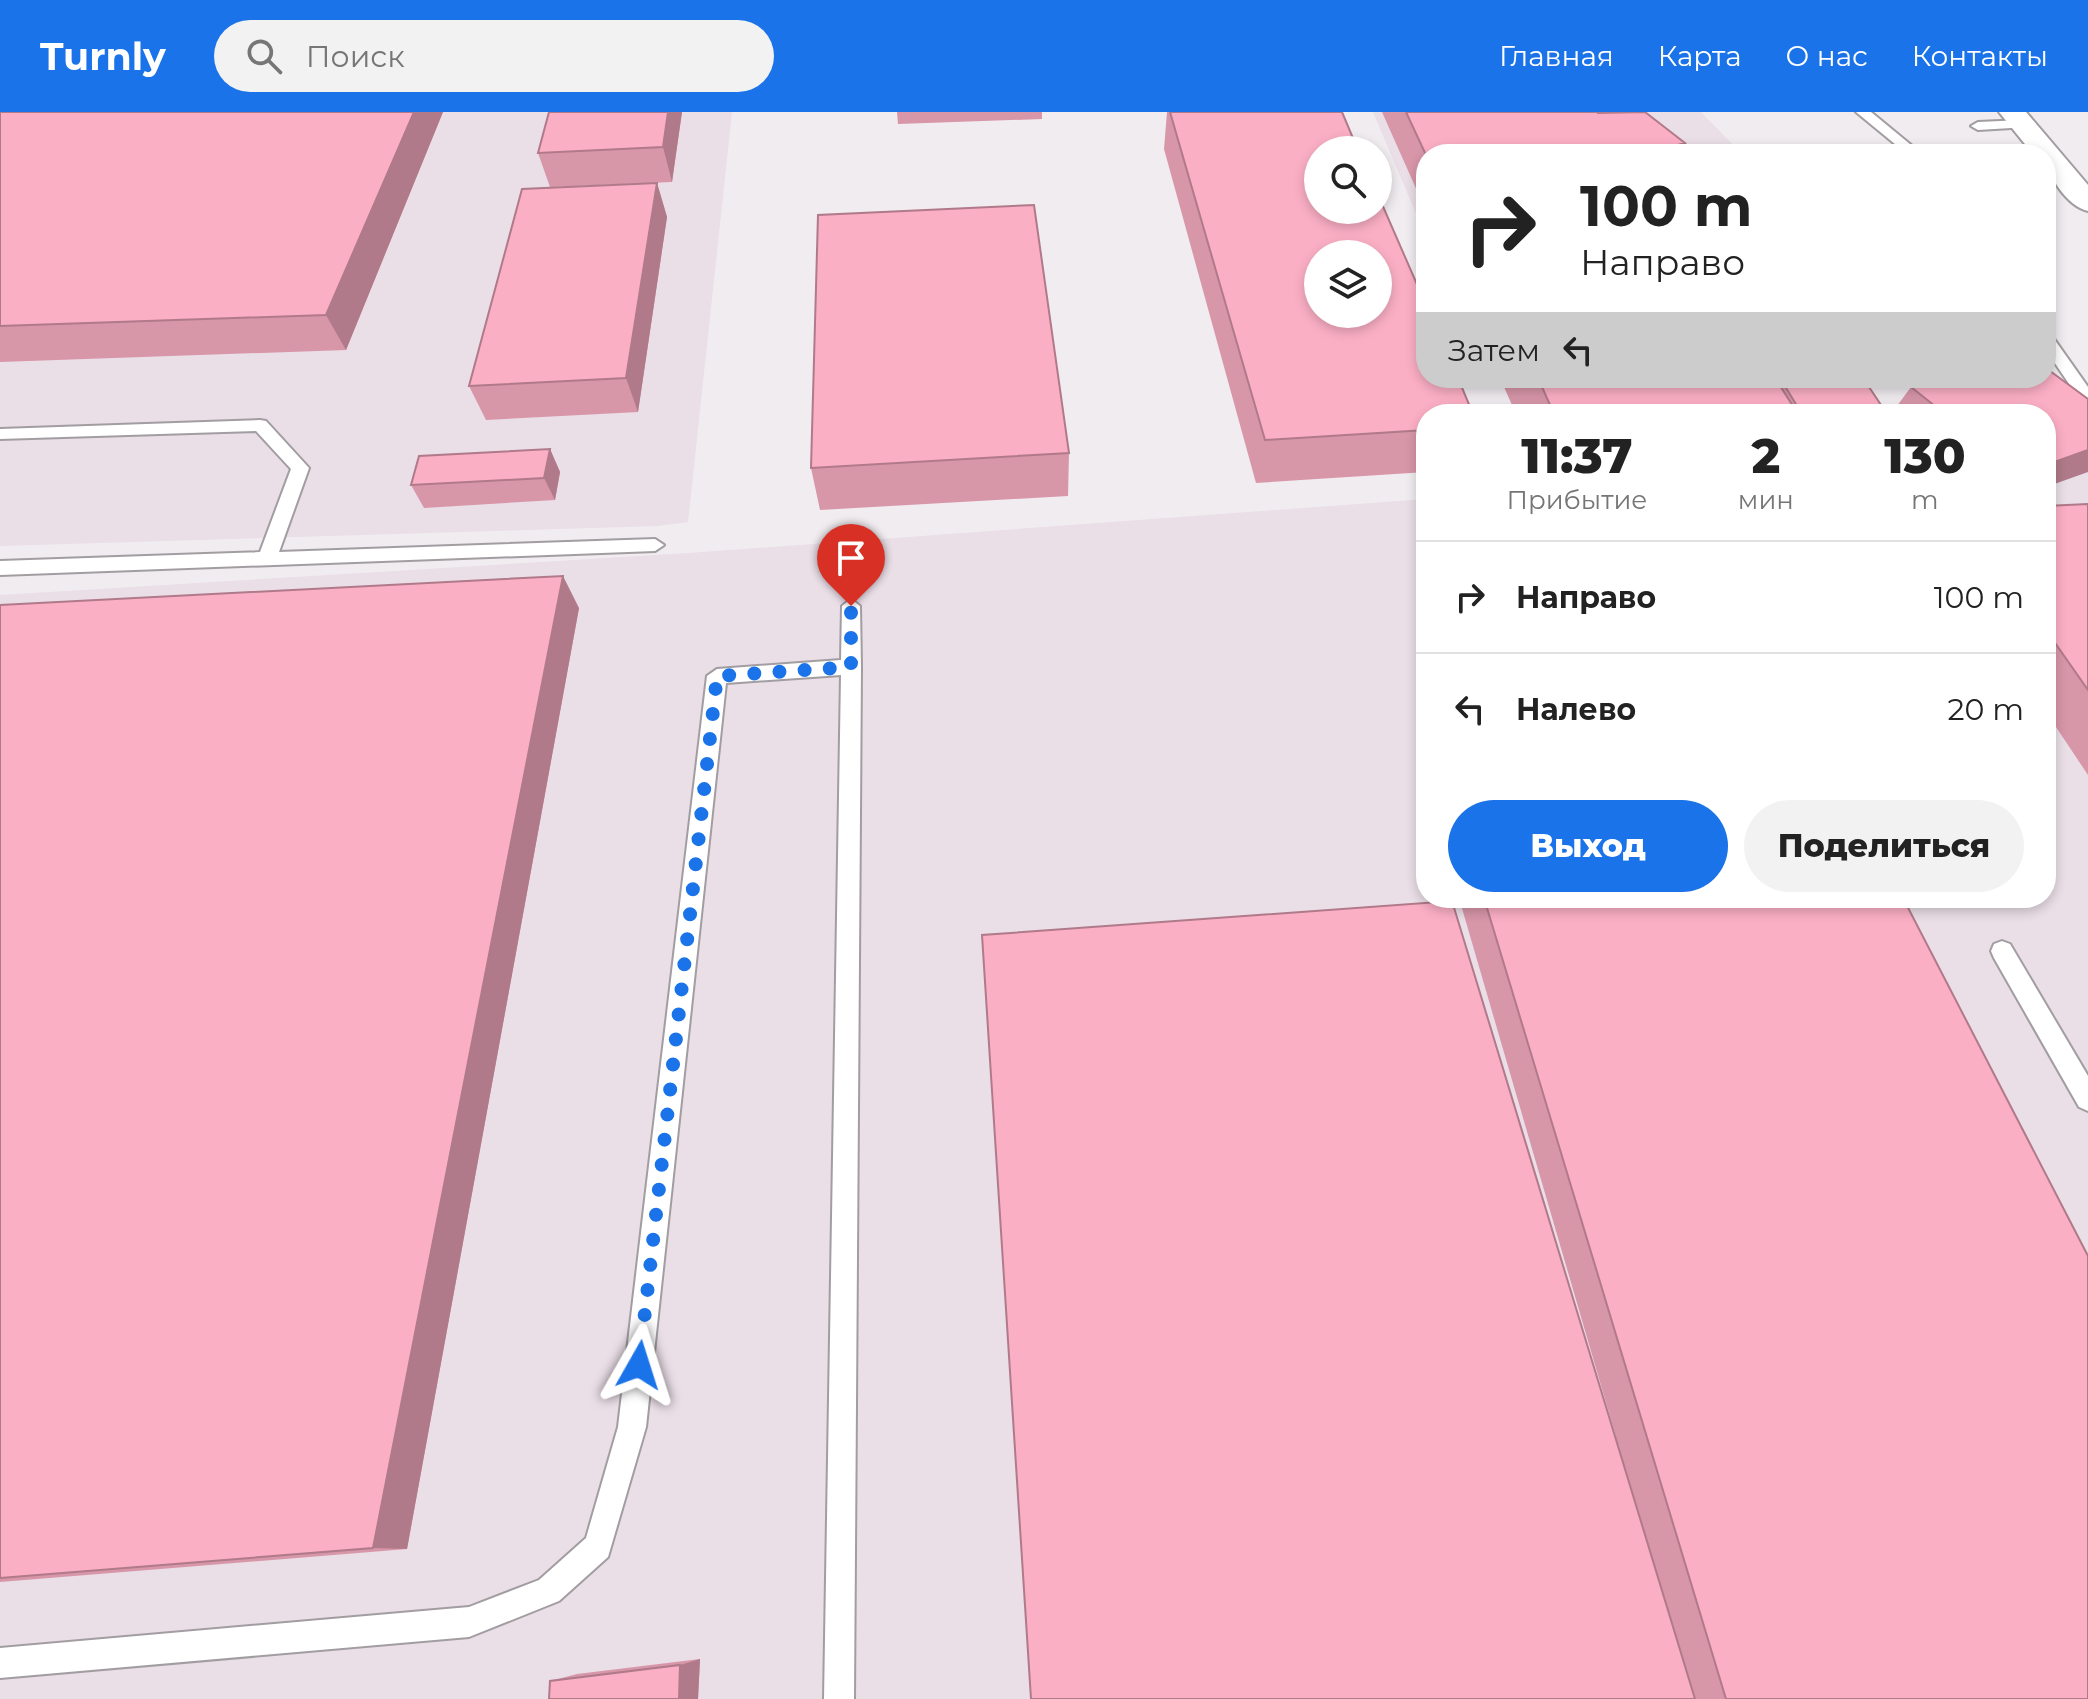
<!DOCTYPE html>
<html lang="ru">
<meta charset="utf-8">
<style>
:root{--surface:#fff;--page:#f2f2f2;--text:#222;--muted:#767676;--line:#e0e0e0;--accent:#1a73e8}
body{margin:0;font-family:Montserrat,sans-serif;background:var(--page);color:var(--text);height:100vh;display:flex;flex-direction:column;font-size:30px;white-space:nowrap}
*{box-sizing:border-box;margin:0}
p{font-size:26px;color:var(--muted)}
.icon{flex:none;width:44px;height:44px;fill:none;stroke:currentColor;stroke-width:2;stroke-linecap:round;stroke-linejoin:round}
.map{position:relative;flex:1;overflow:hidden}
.details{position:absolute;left:1416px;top:292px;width:640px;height:504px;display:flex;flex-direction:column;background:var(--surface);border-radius:32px;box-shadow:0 4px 12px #0003}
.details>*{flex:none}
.hud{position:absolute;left:1416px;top:32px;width:640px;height:244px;border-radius:32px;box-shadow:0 4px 12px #0003;background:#fff;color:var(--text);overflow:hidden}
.fabs{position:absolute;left:1304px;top:24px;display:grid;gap:16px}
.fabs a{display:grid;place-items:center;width:88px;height:88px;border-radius:50%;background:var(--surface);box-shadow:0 4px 12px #0003;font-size:40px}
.pin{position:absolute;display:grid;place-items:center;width:68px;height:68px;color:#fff;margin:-82px -34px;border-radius:50% 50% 50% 0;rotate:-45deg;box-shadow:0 0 8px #0007}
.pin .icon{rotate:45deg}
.me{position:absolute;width:88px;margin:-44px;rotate:6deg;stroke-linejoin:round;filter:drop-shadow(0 0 6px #0008)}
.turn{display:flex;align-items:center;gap:28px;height:168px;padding:0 32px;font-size:36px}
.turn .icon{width:104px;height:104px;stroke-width:2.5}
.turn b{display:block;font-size:56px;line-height:68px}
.then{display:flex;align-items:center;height:76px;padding:0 32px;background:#0003;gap:16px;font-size:30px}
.eta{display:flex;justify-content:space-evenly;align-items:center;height:136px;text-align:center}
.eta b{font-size:48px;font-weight:800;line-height:56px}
.primary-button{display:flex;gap:16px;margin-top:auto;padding:16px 32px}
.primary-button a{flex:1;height:92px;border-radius:48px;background:var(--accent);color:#fff;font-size:32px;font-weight:800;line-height:92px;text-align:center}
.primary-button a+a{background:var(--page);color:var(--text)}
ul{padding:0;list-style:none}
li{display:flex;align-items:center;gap:24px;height:112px;padding:0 32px;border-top:2px solid var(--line)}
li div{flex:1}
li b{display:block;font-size:30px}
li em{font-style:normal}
header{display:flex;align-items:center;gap:48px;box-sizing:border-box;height:112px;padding:0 40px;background:var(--accent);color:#fff}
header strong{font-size:38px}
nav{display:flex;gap:44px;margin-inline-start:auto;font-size:28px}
.search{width:560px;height:72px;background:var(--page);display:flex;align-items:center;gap:20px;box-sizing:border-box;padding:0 28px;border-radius:44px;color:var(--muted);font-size:30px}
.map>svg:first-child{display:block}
</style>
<header>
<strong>Turnly</strong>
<div class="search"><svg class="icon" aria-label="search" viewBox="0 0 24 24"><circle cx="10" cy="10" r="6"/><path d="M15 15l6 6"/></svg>Поиск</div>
<nav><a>Главная</a><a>Карта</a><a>О нас</a><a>Контакты</a></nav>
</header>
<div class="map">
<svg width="2088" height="1587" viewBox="0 0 2088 1587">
<rect width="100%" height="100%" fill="#f1ecf0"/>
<path fill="#eadee7" d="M0,0H732L688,410L658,414L0,434Z
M1373,0H1701L1742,42H1426V125Z
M2046,303L2088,328V1587H0V483L689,441L1426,387V786H2046Z"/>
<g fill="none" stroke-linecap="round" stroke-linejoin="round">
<defs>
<path id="service" d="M1856,0H1871L1922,42H1907Z
M2023,8L2028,9V15L1978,18L1971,14L1978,10Z
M2046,222L2052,224L2088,275V292L2082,291L2046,238Z
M260,308L266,309L309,356L279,440L655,427L664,433L655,439L0,463V449L260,440L291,357L256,319L0,327V317Z
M851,487L860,494L861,555L854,1587H824L841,563L726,571L646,1315L608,1445L559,1489L469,1525L0,1566V1536L469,1495L539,1468L586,1426L618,1315L707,564L717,557L841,548L842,494Z
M2002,829L2010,832L2088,964V999L2079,995L1994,846L1991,839L1994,832Z"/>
<path id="minor" d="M1999,0H2026L2088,73V99C2067,94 2046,63 2046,42H2033Z"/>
</defs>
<use href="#service" stroke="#a29da1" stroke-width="4"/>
<use href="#minor" stroke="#a29da1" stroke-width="4"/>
<use href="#service" fill="#fff" fill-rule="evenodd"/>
<use href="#minor" fill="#fff" fill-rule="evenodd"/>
</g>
<path fill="#d896a9" d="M0,0H443L346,238L0,250Z
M682,0L672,70L550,75L538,41Z
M897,0H1042V7L898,12Z
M1167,0H1342L1426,302V360L1256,371L1164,37Z
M1382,0H1597L1598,1L1426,42V99Z
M657,71L667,105L638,300L486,308L469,274Z
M1500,266H1863L1887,302H1516Z
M1910,266H2046V302H1891L1911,275L1919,273Z
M550,337L560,360L555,388L424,396L411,373Z
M1069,341L1068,384L820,398L811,356Z
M2088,392V663L2046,600V394Z
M0,493L579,496L407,1437L0,1470Z
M1459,786H1903L2088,1587H1031L1616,1325Z
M700,1547L698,1587L550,1569L577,1562Z"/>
<path fill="#b07a8a" d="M414,0H443L346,238L326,203Z
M668,0H682L672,70L663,35Z
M1685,31L1680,42H1645Z
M657,71L667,105L638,300L626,266Z
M550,337L560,360L555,388L544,366Z
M2088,338V360L2046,375V353Z
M563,464L579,496L407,1437L373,1436Z
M700,1547L698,1587H679L680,1553Z"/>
<path fill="#fbafc5" stroke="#b07a8a" stroke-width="2" fill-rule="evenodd" d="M0,0H414L326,203L0,214Z
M549,0H668L663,35L538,41Z
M1170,0H1342L1358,38H1318V98H1378V83L1426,193V266H1458L1473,302H1426V318L1265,328ZM1318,142H1378V202H1318Z
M1406,0H1597L1598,1L1645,0L1685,31L1645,42H1426V43Z
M657,71L626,266L469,274L522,77Z
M1034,93L1069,341L811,356L818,103Z
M2046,256L2088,287V338L2046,353V302H1945L1911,275L1940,266H2046Z
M1538,266H1775L1798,302H1554Z
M1780,266H1863L1887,302H1802Z
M550,337L544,366L411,373L419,344Z
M2088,392V578L2046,518V394Z
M563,464L373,1436L0,1466V493Z
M1484,786H1903L2088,1144V1587H1726Z
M1452,789L1695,1587H1031L982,823Z
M680,1553L679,1587H549L550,1569Z"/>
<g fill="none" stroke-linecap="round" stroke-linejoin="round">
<path stroke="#1a73e8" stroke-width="14" stroke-dasharray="0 25.2" d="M639,1253L717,564L851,555V494"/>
</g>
</svg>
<div class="fabs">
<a><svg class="icon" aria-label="search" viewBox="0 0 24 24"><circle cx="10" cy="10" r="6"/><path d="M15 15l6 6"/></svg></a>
<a><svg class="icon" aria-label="layers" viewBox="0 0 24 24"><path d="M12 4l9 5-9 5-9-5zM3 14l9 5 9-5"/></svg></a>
</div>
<div class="pin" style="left:851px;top:494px;background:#d93025"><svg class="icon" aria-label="arrive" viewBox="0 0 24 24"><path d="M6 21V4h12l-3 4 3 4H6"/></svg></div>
<svg class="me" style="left:639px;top:1253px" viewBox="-20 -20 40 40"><path d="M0-17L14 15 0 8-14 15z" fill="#1a73e8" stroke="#fff" stroke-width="4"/></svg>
<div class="hud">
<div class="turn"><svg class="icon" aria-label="right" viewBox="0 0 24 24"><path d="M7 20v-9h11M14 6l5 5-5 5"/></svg><div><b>100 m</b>Направо</div></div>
<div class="then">Затем<svg class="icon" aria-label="left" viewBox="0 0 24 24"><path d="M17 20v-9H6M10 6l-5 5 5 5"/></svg></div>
</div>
<section class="details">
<div class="eta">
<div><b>11:37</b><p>Прибытие</p></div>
<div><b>2</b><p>мин</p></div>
<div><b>130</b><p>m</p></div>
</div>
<ul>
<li><svg class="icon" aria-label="right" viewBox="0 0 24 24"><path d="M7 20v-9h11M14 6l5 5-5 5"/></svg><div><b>Направо</b></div><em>100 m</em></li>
<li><svg class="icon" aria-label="left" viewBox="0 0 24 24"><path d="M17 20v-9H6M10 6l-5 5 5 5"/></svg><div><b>Налево</b></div><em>20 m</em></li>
</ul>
<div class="primary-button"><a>Выход</a><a>Поделиться</a></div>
</section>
</div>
